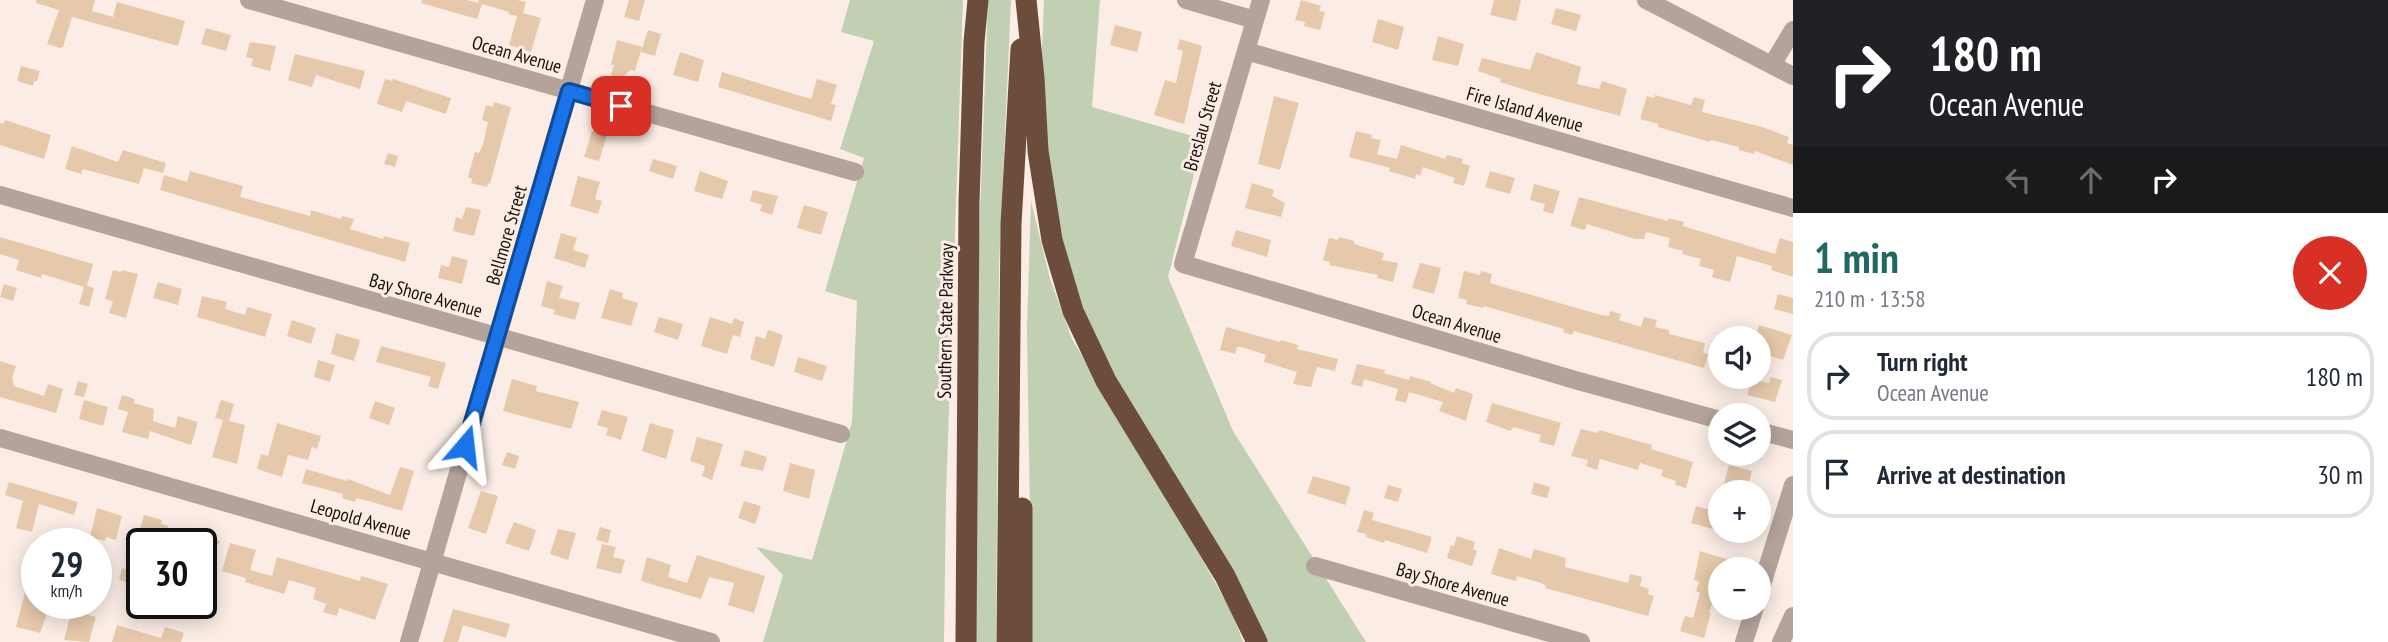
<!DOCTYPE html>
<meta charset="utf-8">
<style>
:root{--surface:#fff;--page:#f6f6f7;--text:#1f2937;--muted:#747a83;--line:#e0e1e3;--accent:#206960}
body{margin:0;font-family:"PT Sans Narrow",sans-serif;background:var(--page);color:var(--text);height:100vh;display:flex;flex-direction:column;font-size:26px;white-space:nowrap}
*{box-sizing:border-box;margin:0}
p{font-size:23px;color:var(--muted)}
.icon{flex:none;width:38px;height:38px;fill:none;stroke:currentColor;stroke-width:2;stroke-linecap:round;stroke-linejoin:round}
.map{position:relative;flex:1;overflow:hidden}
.sheet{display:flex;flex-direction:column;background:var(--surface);width:595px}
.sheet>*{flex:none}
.banner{background:#202124;color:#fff;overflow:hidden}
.tools{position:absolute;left:1708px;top:326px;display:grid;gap:14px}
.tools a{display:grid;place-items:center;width:63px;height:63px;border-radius:50%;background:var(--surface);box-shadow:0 4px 18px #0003;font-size:35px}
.speed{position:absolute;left:21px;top:528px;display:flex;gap:14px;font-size:35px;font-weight:700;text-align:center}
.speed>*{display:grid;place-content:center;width:91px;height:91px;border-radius:50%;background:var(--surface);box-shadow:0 4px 18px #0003;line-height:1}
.speed small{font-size:18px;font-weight:400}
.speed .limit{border:4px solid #111;border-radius:10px;background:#fff;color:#111}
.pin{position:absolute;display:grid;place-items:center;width:60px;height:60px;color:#fff;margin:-30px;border-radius:14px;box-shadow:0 4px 10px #0006}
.me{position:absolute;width:77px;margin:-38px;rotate:17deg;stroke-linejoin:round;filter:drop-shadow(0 0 5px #0008)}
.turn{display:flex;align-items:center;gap:24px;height:147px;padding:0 21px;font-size:32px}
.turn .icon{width:91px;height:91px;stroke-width:2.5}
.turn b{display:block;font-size:49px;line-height:60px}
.lanes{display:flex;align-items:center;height:66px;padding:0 21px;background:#0003;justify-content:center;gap:35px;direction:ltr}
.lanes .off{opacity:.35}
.round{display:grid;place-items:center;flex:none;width:74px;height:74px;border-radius:37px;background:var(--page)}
.summary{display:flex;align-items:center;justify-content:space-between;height:119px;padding:0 21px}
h1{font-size:42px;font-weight:600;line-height:52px;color:var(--accent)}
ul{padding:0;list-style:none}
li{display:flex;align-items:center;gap:21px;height:88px;margin:0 14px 10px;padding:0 7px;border:4px solid var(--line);border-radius:28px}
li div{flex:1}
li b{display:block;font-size:26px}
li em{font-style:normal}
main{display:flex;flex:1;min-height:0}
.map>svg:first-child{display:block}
</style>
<main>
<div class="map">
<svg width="1793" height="642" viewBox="0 0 1793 642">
<rect width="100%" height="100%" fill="#fbede5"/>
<path fill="#c1cfb2" d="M850,0H963L946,496L944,642H763L783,575L756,547L812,560L852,422L857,301L825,291L864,158L840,149L874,41L841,32Z
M988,0H1011L999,264L996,642H975L978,264Z
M1044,0H1100L1092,107L1203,139L1168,277L1233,431L1366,642H1264L1079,321L1046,205L1040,100Z
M1031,201L1050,279L1072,339L1183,526L1232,612L1243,642H1032L1027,328Z"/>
<path fill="#e5c9aa" d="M36,0H95L92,11L113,17L117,2L185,21L178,46L72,17L63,47L60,48L47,44L59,10L36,3Z
M422,0H467L478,3L479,0H517L526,2L523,13L541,18L531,52L509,45L517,16L508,14L509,12L482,4L477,19L421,3Z
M629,0H645L639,21L624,17Z
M1301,0L1321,6L1319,11L1325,12L1320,30L1304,26L1305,22L1295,20Z
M1494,0H1521L1516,21L1490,15Z
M1556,8L1581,15L1576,31L1551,24Z
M1378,19L1404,27L1398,50L1372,42Z
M1115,25L1142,32L1137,52L1110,45Z
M206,28L231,35L226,51L201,44Z
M648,30L661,34L655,56L641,52Z
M1438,36L1464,44L1458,66L1432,60Z
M1180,39L1202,46L1184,124L1154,115L1165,80L1176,83L1183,51L1177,49Z
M617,40L642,47L635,71L630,70L619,81L610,79L614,65H611Z
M250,42L276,46L270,71L251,66L253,59L246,57Z
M680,52L704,60L698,82L673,75Z
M1536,52L1581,67L1577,84L1599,89L1602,81L1627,89L1620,116L1532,92L1500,82L1501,79L1478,71L1482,58L1530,70Z
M295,54L365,71L360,89L316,75L312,87L288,80Z
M21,66L40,71L37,81H34L33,86L17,81Z
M722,72L811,99L817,79L837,85L831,104L836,105L831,121L718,87Z
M385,79L392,81L393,79L451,98L446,114L406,101L402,112L377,104Z
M1655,95L1691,105L1694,97L1705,100L1702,112L1762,127L1789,137L1787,143L1793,145V165L1755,151L1754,154L1739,150V147L1711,140L1710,142L1658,127V124L1640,119L1647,96L1654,98Z
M1274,96L1299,103L1280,170L1258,164Z
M494,102L511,107L490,184L488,183L487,187L471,183L472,179L468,177L475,152L479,153L483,144L488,122L482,120L486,105L493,107Z
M5,120L51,135L44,159L0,145V123L4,124Z
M592,131L607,135L599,161L584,157Z
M1356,131L1372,135L1371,138L1381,140L1377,154L1397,159L1401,145L1445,159L1447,155L1463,159L1462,163L1470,166L1464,186L1453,183L1455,178L1423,167L1420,176L1416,174L1415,179L1389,171L1390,168L1349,157Z
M72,146L118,162L123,150L166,163L163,173L144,168L139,184L83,169L81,174L65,169Z
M388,153L398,156L395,167L384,164Z
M653,159L677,166L673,179L649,171Z
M190,171L243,186L240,197L310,216L311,210L341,219L342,216L354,219L350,229L383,239L384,236L410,243L405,262L160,190L164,175L187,182Z
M700,171L728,181L722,199L694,191Z
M1490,171L1515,178L1510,194L1485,187Z
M578,176L600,182L595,199L602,201L598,214L570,206Z
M1252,183L1274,190L1272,196L1285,203L1281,217L1245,208Z
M1534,184L1560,191L1553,214L1543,211L1545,204L1530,200Z
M753,190L778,196L772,215L760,211L762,205L750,201Z
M1579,197L1668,221V218L1684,222L1683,226L1775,254L1780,238L1793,242V277L1771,270L1772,266L1737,256L1730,282L1712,277L1714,270L1699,266L1701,259L1682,254L1683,251L1668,247L1670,238L1646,232L1644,239H1635L1587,224L1585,230L1570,226Z
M804,205L828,212L821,235L797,228Z
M466,207L481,210L474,236L453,231L456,217L462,219Z
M1236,230L1271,240L1267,257L1231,246Z
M561,233L577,238L573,250L589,255L585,268L554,258Z
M0,237L93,264L87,286L94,288L89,307L79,304L84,287L42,274L41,278L16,270L19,260L0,254Z
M1339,237L1354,241V244L1384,253L1382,260L1398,263L1393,282L1377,278L1378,275L1329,265L1330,262L1323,260L1329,238L1338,240Z
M452,256L468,260L462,284L438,278L441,265L449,267Z
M1420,263L1441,268L1434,294L1412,288Z
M113,270L121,272L122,270L138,274L126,318L109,313L113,301L105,299Z
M1464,271L1480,275L1481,271L1492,274L1490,283L1601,315L1609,316L1610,311L1621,314L1619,320L1641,327L1644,317L1657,320L1655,327L1669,330V334L1705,343L1703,353L1708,354L1704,368L1574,331L1572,335L1563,332L1564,329L1484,306L1483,308L1466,304L1467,300L1458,298Z
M547,281L563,286L559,298L580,303L575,320L553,314L555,310L541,306Z
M158,282L182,289L178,305L153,298Z
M4,284L17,288L13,301L0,297Z
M610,289L623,293L622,298L638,303L631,326L601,318Z
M1778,294L1793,298V314L1774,309Z
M202,296L227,302L225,309L245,315L247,307L272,314L265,337L197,317Z
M659,317L683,324L678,340L654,332Z
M710,317L732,324L734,318L744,322L740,337L733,335L727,354L701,346Z
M292,320L316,328L311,344L287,336Z
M1759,325L1792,335L1783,360L1760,353L1765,338H1755Z
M1226,327L1280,342L1281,340L1298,345L1297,349L1338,359L1335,371L1317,367L1311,387L1293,384L1297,372L1264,362L1266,355L1242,347H1237L1235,354L1220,350Z
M768,330L783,335L774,367L750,359L756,336L765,339Z
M336,333L360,340L354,361L331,354Z
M381,346L446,363L438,389L428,386L431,377L376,362Z
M798,357L827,366L822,381L794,372Z
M318,360L335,365L330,382L314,377Z
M0,361L16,366L12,378L14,386L44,396L48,384L63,389L56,413L0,397Z
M1357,364L1385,370L1384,373L1409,380L1410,376L1431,382L1430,383L1454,393L1456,388L1473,394L1466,421L1439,411L1443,402L1409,392L1406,403L1395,400L1398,389L1364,379L1362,387L1351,384Z
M1771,377L1782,380L1775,402L1747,395L1752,380L1769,383Z
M512,379L537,386L536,391L579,402L571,429L503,411Z
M78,381L88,384L84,397L74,395Z
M122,395L135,399L134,403L154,409L153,421L175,428L178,416L198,422L191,445L150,431L148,439L122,432L128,412L118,409Z
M84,400L108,407L103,426L79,419Z
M221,400L234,404L229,421L245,425L237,464L212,457L223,420L215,418Z
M375,401L395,408L389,425L369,418Z
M1492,403L1561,423L1554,446L1539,442L1541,435L1514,427L1510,431L1486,422Z
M602,410L628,417L621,440L606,435L608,428L597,425Z
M277,423L321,436L317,449L312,447L308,460L288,455L282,477L257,469L261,454L268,456Z
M650,423L674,430L666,459L642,451Z
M1581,429L1598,433L1599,430L1652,445L1651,449L1693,462L1686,488L1675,485L1676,481L1661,476L1663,470L1640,463L1638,470L1600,459L1597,470L1586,466L1588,460L1571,456Z
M697,437L723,444L712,480L702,476L705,466L690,461Z
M745,450L767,457L763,471L740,466Z
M507,452L519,456L515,469L502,465Z
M790,463L815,470L809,499L783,491Z
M1729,465L1752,471L1746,492H1722Z
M400,467L414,471L402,511L369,501L356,498L355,502L342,498L343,494L302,483L306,469L347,481L348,479L390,495Z
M1313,476L1351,487L1345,505L1307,493Z
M9,482L78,502L74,515L39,504L32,532L16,528L23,501L5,495Z
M1534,482L1550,487L1547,498L1531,494Z
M1388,485L1402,489L1398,502L1384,498Z
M481,491L498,496L486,534L468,528Z
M744,501L761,506L755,524L738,518Z
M1696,506L1720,513V531L1691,523Z
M97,508L122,516L116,540L106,537L105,541L90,537Z
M1364,510L1374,513L1372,520L1432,537L1427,553L1385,540L1384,543L1366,537V534L1357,532Z
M144,515L162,520L161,524L168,526L163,544H136Z
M514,522L536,530L529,551L505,543Z
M600,527L611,530L608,543L596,540Z
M558,529L576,533L568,560L550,554Z
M193,530L220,541L219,544H183L187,532L192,533Z
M1457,536L1475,542L1473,549L1477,551L1472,566L1447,558L1451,545L1454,546Z
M230,543L256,550L250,570L272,576L277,557L360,581L361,576L388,584L375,620L339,608L337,616L323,612L326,604L313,599L316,588L289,580L284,594L245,582L246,578L222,571Z
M602,544L616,547L613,557L625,560L621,574L596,568Z
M1499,548L1531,559L1534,549L1566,558L1565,567L1628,583L1630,574L1642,577L1640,586L1649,589L1648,594L1654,596L1648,616L1545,588L1546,586L1541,583L1517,576L1516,581L1491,574Z
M1700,551L1748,566L1747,569H1720V579L1709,613H1711L1704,638L1680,631L1685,616L1693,618L1700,593L1696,591L1699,582L1694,580Z
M697,555L765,576L754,613L728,605L734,583L709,577L701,599L641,581L647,557L671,565L668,577L687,583Z
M122,568L132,572L129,583L119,580Z
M26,589L37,592V604H50L40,633L16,627Z
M453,609L510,624L506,638L463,625L458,642H443Z
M72,610L96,617L89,642L64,640Z
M117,625L161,638L165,627L184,633L181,642H112Z"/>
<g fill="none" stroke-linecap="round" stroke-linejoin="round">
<path stroke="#b4a39a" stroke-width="18" d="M249,0L855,172
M1186,0L1255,20
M1261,0L1183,264L1575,380L1720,420
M1646,0L1793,76
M1246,51L1793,208
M1772,65L1793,30
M0,195L841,434
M1759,431L1793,440
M0,438L711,642
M1315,566L1581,642
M1759,594L1793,485
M409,642L595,0
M1744,642L1755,607
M1781,642L1793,616"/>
<path stroke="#6c4c3b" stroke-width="21" d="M1026,0L1034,78L1038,151L1052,240L1073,311L1106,381L1225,576L1257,642
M1022,508V642
M966,642L969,202L974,42L978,0
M1007,642L1011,224L1021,49"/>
</g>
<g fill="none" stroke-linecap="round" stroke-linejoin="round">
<defs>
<path id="route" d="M465,446L569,91L621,106"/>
</defs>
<use href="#route" stroke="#114b97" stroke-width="18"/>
<use href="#route" stroke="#1a73e8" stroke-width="12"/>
</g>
<g text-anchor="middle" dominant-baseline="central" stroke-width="6" stroke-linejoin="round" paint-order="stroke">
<g font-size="19" fill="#1c110a" stroke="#fbede5">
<text transform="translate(517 54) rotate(16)">Ocean Avenue</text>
<text transform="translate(1525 109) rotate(16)">Fire Island Avenue</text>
<text transform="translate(1202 126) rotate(-74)">Breslau Street</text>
<text transform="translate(506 235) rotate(-74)">Bellmore Street</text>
<text transform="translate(426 295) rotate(16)">Bay Shore Avenue</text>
<text transform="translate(945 321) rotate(-89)">Southern State Parkway</text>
<text transform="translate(1457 323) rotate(17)">Ocean Avenue</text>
<text transform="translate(361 519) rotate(16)">Leopold Avenue</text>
<text transform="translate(1453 584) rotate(16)">Bay Shore Avenue</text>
</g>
</g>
</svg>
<div class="tools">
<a><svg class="icon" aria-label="sound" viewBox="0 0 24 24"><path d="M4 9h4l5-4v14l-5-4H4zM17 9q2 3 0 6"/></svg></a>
<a><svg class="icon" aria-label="layers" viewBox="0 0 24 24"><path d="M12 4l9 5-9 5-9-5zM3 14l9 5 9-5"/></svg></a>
<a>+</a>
<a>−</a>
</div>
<div class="speed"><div>29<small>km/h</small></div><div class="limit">30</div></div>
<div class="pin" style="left:621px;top:106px;background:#d93025"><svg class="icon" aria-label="arrive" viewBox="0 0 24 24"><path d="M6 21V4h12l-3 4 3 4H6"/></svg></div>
<svg class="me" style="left:465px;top:446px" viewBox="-20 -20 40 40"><path d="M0-17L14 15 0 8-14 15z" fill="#1a73e8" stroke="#fff" stroke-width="4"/></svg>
</div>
<section class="sheet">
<div class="banner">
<div class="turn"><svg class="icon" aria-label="right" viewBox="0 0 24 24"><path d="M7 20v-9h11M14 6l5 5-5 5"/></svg><div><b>180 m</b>Ocean Avenue</div></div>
<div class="lanes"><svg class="icon off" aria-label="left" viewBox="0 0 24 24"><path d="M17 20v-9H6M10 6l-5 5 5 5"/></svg><svg class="icon off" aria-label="ahead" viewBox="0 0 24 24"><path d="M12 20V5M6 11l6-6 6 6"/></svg><svg class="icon" aria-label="right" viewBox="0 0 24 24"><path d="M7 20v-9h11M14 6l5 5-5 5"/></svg></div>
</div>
<div class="summary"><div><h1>1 min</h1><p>210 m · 13:58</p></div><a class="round" style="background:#d93025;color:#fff"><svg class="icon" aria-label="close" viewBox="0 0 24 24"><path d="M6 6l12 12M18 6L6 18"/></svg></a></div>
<ul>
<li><svg class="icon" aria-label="right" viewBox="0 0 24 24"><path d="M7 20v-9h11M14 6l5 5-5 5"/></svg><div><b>Turn right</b><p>Ocean Avenue</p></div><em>180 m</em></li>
<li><svg class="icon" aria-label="arrive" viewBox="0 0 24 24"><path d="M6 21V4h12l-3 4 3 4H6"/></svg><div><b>Arrive at destination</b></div><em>30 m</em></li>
</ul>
</section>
</main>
